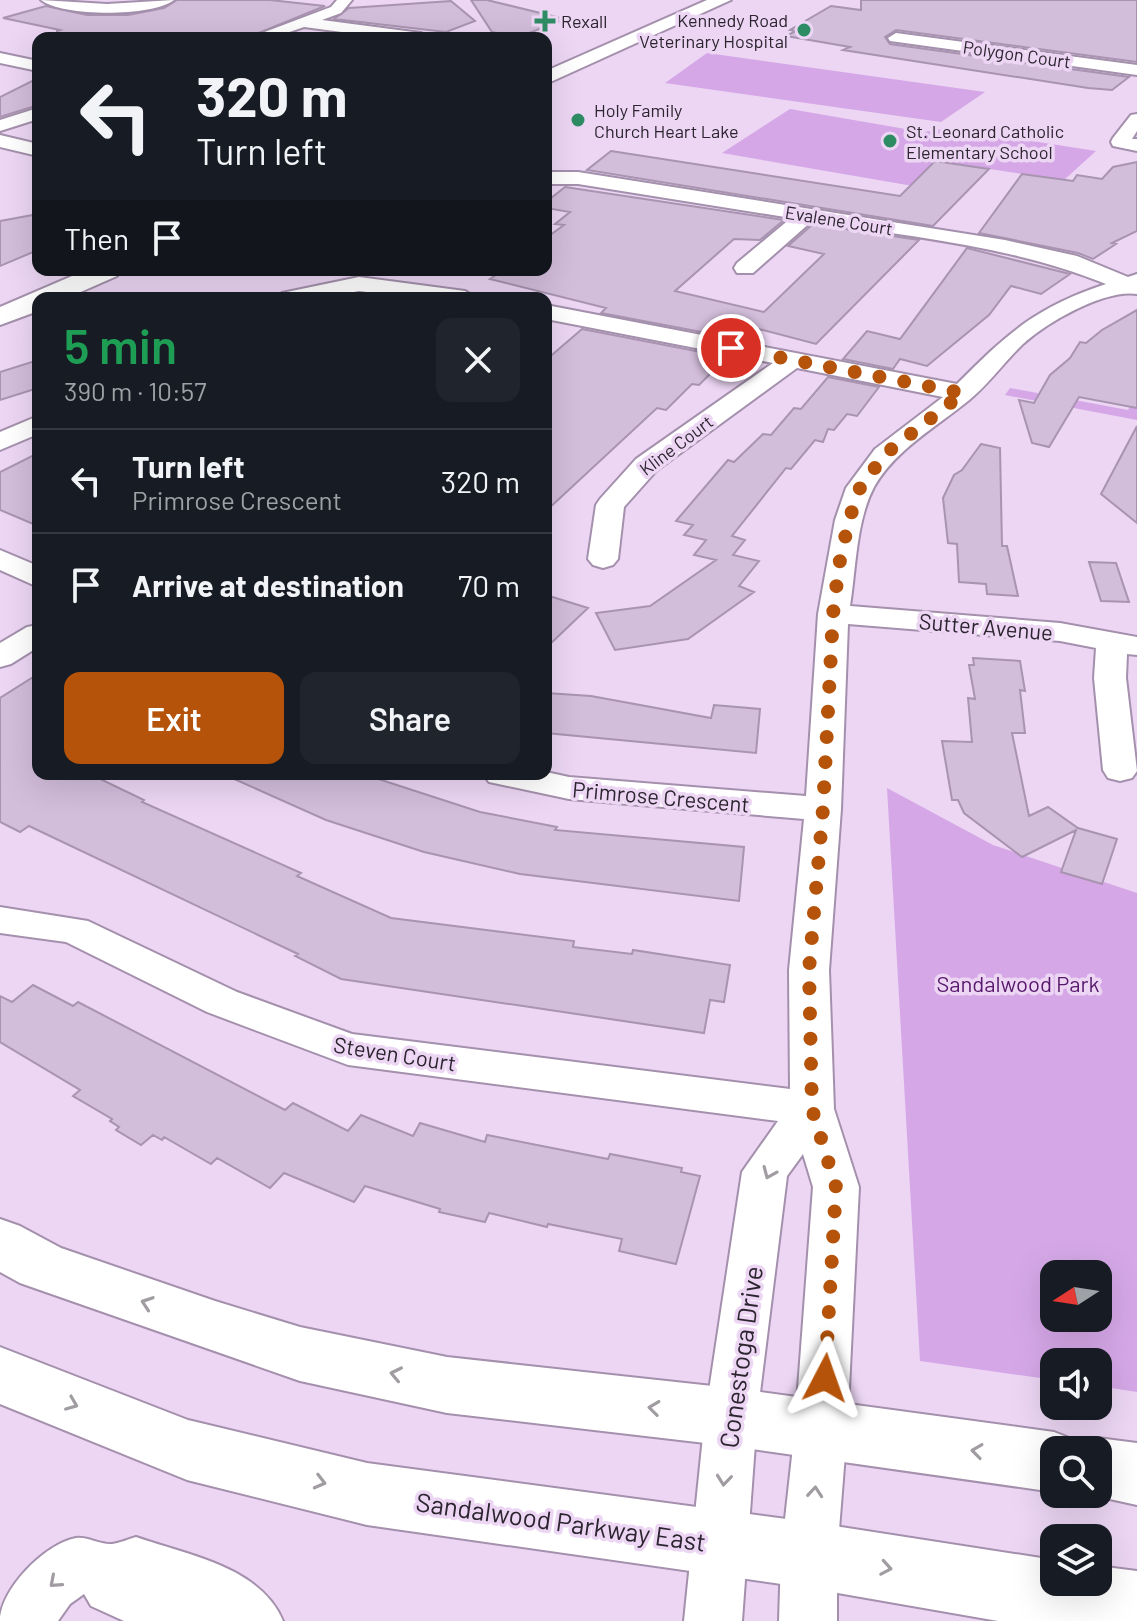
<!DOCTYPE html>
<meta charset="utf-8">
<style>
:root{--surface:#171b24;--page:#20242c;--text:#f1f3f6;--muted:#9ea1a6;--line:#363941;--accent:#b45309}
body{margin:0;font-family:Barlow,sans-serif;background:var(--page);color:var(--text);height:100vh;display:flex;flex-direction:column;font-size:30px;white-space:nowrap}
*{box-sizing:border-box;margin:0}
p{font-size:26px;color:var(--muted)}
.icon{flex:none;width:44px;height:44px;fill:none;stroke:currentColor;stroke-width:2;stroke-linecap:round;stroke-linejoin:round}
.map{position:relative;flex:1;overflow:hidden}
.sheet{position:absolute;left:32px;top:292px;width:520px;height:488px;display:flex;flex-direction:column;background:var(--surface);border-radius:16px;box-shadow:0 8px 32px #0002}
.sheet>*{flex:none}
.top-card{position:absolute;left:32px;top:32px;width:520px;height:244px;border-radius:16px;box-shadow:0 8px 32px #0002;background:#171b24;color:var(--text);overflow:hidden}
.needle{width:52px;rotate:258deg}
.buttons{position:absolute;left:1040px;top:1260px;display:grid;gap:16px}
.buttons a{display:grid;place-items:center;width:72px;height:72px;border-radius:16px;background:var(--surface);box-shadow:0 8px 32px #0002;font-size:40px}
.pin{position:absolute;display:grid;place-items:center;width:68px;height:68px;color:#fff;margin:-34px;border:4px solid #fff;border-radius:50%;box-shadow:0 2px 8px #0007}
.me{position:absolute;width:88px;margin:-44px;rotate:4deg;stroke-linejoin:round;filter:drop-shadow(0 0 6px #0008)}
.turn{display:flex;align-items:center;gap:28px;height:168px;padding:0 32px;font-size:36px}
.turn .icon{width:104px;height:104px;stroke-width:2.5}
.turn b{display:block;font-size:56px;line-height:68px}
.then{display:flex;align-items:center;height:76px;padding:0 32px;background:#0003;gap:16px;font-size:30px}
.round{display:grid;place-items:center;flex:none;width:84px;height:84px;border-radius:16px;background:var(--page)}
.head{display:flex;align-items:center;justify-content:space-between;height:136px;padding:0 32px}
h1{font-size:48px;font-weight:600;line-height:60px;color:#1e9e55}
.button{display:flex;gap:16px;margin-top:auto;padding:16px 32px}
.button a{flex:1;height:92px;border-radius:16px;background:var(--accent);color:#fff;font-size:32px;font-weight:600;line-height:92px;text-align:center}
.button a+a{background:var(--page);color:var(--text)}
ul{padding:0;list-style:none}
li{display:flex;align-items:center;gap:24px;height:104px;padding:0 32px;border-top:2px solid var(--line)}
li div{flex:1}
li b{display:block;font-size:30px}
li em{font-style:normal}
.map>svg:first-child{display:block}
</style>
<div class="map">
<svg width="1137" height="1621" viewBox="0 0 1137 1621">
<rect width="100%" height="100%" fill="#ecd6f4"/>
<path fill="#d5a7e7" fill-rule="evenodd" d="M707,53L985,92L941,122L665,83Z
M790,109L923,132L950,128L1096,151L1064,180L936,161L913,186L722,153Z
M1010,388L1128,410L1137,393V420L1005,395Z
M887,788L993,845L1137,893V1392L1098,1386V1362H1054V1380L920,1361ZM1054,1274H1098V1318H1054Z"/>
<path fill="#d2bdda" stroke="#a894b0" stroke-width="2" d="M177,0H270L325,6L246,38H58L57,31L60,30L3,18L46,6L87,15H128L164,8Z
M471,0H487L565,19L519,37L492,32Z
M861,0H1137V62L896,30L885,37L890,44L1129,77L1112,90L1088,88L843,50L850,47L786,36L796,31L790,30L831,6L861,10Z
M451,1L475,21L446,32L334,19L349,8Z
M38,78V105L0,117V97Z
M611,151L900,196L935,161L989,169L933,226L587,170Z
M1137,162V231L1112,243L1116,244L1093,259L1078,253L979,233L1022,174L1073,181L1077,175L1102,179L1113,167Z
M565,187L784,220L760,240L734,239L675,291L764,312L824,254L788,246L813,224L919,240L816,344L755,328L744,340L601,313L606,308L490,279L503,270H546V238L564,225L555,224L570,212L546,208V202Z
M38,214V250L0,266V221Z
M967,248L1070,274L1041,294L1011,286L989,315L927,366L900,359L893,369L843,359L867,331L900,339Z
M1137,310V408L1079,397L1049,447L1032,443L1019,400L1034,403L1050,375L1070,358L1080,342L1086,343L1102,330Z
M582,329L727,357L699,385L692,384L666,410L657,408L546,511V360Z
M38,360V388L0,400V372Z
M828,377L879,387L857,416L847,414L834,430L828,429L823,442L815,440L791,469L786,468L732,536L745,540L733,555L759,561L739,586L754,592L688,639L615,650L596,613L650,606L716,560L694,555L706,540L684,535L693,525L676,521L728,460L734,462L763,434L771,435L794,408L801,409Z
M1137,426V523L1101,494Z
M981,444L1000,448L1002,546H1007L1018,596L987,594L986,584L959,582L957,544L948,543L943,498L954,475L962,470Z
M38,453V526L0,510V472Z
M1089,562L1116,563L1129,602L1101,601Z
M546,595L588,608L546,648Z
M973,658L1020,661L1025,691L1020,690L1025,733H1012L1029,816L1048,807L1078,828L1117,839L1102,884L1061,872L1076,830L1022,857L964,813L958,800H952L942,741L972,742L968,698L975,699L969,665H974Z
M38,674V774H90L144,800L142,802L301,873L297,876L391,918L574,941L573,947L632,954L633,950L730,965L724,1002L710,1000L704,1033L341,979L295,956L298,954L29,826L20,832L0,822V698Z
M546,693L591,696L711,718L714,705L760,709L756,753L546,733Z
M223,774H363L480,812L557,827L555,830L744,847L739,901L520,874L424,852L326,820Z
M33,985L73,1006L78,1002L285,1110L293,1103L348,1131L361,1115L413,1136L420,1123L485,1142L487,1135L608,1159L610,1154L682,1168L681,1172L700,1176L676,1264L619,1251L622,1239L548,1224L547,1227L489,1213L485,1222L439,1212L440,1209L365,1186L354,1202L284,1173L270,1188L217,1158L211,1164L164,1137L162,1140L153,1135L141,1145L116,1130L119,1127L110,1121L112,1119L73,1096L80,1090L0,1042V996L12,1002Z"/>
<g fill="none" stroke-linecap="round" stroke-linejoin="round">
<defs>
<path id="minor" d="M41,0L107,4L174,0C153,17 62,17 41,0Z
M337,0H352L341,13L322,20L421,33L429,38H387L304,27L272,38H249L331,7Z
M896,33L1137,65V75L890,41L888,38Z
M0,53L38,61V71L0,63Z
M38,108V119L0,131V120Z
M1137,114V131L1132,139H1137V151L1113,146L1111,142L1113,138L1131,115Z
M0,135L38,144V156L0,147Z
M546,172H578L1005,240L1077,256L1128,277L1137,274V294C1105,289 1047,322 1023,344C1004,362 988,385 968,401C936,427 895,450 874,487C856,521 856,569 850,606L1060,623L1137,637V655L1127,654L1126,678L1137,771L1132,778L1120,781L1108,778L1103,770L1094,678L1096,648L1060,641L848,624L841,809L829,970L834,1109L859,1187L847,1429L837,1555V1621H779L781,1555L795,1429L813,1187L803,1154L787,1176L757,1417L742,1621H684L705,1417L742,1172L778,1121L348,1065L207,1012L66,942L0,933V907L88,921L237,992L352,1034L790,1089L789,970L804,819L569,799L489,782L483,774L546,772L569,777L806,796L818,614L835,520L846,488L875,449L943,397L797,368L656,471L624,507L618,559L613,565L603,568L593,565L588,559L596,505L600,499L636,459L773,363L546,319V305L957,384C1008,333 1036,307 1106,284C1013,246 911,237 812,221L753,273H737L734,268L737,263L791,218L578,184H546Z
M359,277L465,291L476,298H414L359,291L323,298H279L282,293Z
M38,416V434L0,450V432Z
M0,550L38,566V587L0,570Z
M38,625V647L11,664L0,667V643L27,627Z
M136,1537C187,1555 260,1566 283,1621H124L91,1606L84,1594L70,1604L58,1621H0C0,1590 44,1544 76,1538C87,1536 100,1545 112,1544C120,1543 129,1539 136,1537Z"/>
<path id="major" d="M707,0H731L546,84V71Z
M86,270H121L117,276L67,298H38V311L0,325V307Z
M0,1219L20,1226L61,1248L215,1301L300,1327L447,1357L731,1388L1054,1432L1077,1441L1079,1445L1098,1438L1137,1443V1505L1087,1494H1098V1450H1054V1492L731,1446L447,1413L300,1381L20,1283L0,1272Z
M0,1347L188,1420L367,1463L809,1522L1054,1560V1582H1098V1566L1137,1571V1621H998L809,1588L367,1525L187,1480L0,1404Z"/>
</defs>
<use href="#minor" stroke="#a490ac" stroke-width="4"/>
<use href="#major" stroke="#a490ac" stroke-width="4"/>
<use href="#minor" fill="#fff" fill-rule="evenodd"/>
<use href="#major" fill="#fff" fill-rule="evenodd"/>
</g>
<defs><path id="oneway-chevron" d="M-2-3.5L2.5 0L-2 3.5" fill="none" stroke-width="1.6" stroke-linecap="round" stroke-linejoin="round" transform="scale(2)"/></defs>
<g stroke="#a09ca1">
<use href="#oneway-chevron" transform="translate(769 1173) rotate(113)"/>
<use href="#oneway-chevron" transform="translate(147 1303) rotate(-161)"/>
<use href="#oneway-chevron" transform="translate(396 1374) rotate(-168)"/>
<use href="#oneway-chevron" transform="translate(72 1404) rotate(22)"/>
<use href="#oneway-chevron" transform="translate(654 1408) rotate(-173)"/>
<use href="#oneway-chevron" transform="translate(977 1451) rotate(-172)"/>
<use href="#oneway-chevron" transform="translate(724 1480) rotate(96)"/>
<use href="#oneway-chevron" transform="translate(320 1482) rotate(14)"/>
<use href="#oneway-chevron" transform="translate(815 1492) rotate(-85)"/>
<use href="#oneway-chevron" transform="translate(886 1568) rotate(10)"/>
<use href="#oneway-chevron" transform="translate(55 1582) rotate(139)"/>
</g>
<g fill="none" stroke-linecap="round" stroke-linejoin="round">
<path stroke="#b45309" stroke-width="14" stroke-dasharray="0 25.2" d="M731,348L963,393L884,455L872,472L860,488L849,520L839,565L833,614L823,809L809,970L812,1109L836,1187L825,1378"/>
</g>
<g fill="#2e8c64" stroke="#ecd6f4" stroke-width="3">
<path d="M541 9h8v8h8v8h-8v8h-8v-8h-8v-8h8z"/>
<circle cx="804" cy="30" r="8"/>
<circle cx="578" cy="120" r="8"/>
<circle cx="890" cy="141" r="8"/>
</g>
<g text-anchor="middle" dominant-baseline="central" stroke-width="7" stroke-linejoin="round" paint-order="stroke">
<g font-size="18" fill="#2c242f" stroke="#ecd6f4" text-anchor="start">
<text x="788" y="20" text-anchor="end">Kennedy Road<tspan x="788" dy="21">Veterinary Hospital</tspan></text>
<text x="561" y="21">Rexall</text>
<text x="594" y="110">Holy Family<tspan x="594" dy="21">Church Heart Lake</tspan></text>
<text x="906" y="131">St. Leonard Catholic<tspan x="906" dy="21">Elementary School</tspan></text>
</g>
<g font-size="18" fill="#2c242f" stroke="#ecd6f4">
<text transform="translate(1017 54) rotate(8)">Polygon Court</text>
<text transform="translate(839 220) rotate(9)">Evalene Court</text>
<text transform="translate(676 445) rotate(-37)">Kline Court</text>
</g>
<g font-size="22" fill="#2c242f" stroke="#ecd6f4">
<text transform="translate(986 626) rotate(5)">Sutter Avenue</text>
<text transform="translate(661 796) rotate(5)">Primrose Crescent</text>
<text transform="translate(395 1053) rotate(9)">Steven Court</text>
</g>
<g font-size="22" fill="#57186c" stroke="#ecd6f4">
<text x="1018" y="983">Sandalwood Park</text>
</g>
<g font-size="26" fill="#2c242f" stroke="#ecd6f4">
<text transform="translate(740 1357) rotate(-82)">Conestoga Drive</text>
<text transform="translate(561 1521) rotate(8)">Sandalwood Parkway East</text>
</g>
</g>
</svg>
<div class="buttons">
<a><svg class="needle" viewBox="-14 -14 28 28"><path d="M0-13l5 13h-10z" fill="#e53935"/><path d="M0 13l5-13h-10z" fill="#9ea1a6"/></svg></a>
<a><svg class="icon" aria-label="sound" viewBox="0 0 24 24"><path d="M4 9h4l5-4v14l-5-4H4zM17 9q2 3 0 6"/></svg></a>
<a><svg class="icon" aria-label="search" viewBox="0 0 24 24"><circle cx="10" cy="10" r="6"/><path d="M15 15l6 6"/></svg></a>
<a><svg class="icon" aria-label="layers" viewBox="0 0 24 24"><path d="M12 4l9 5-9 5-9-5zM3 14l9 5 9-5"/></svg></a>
</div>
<div class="pin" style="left:731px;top:348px;background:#d93025"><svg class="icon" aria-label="arrive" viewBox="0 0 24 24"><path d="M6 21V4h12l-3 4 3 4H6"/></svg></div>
<svg class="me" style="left:825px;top:1378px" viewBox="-20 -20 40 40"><path d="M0-17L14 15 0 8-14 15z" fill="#b45309" stroke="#fff" stroke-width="4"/></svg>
<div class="top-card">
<div class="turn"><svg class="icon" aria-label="left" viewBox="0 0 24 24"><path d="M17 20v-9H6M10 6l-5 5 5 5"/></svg><div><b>320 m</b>Turn left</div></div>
<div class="then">Then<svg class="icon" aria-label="arrive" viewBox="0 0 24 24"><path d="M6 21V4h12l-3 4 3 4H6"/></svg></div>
</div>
<section class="sheet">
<div class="head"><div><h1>5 min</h1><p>390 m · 10:57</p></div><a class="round"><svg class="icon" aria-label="close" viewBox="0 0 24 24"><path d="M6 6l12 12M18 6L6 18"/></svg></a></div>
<ul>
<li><svg class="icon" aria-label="left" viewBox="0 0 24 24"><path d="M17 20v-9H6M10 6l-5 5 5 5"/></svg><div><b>Turn left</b><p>Primrose Crescent</p></div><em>320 m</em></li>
<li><svg class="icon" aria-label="arrive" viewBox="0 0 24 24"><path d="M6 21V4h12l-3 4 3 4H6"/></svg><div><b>Arrive at destination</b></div><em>70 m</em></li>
</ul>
<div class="button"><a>Exit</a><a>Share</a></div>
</section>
</div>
